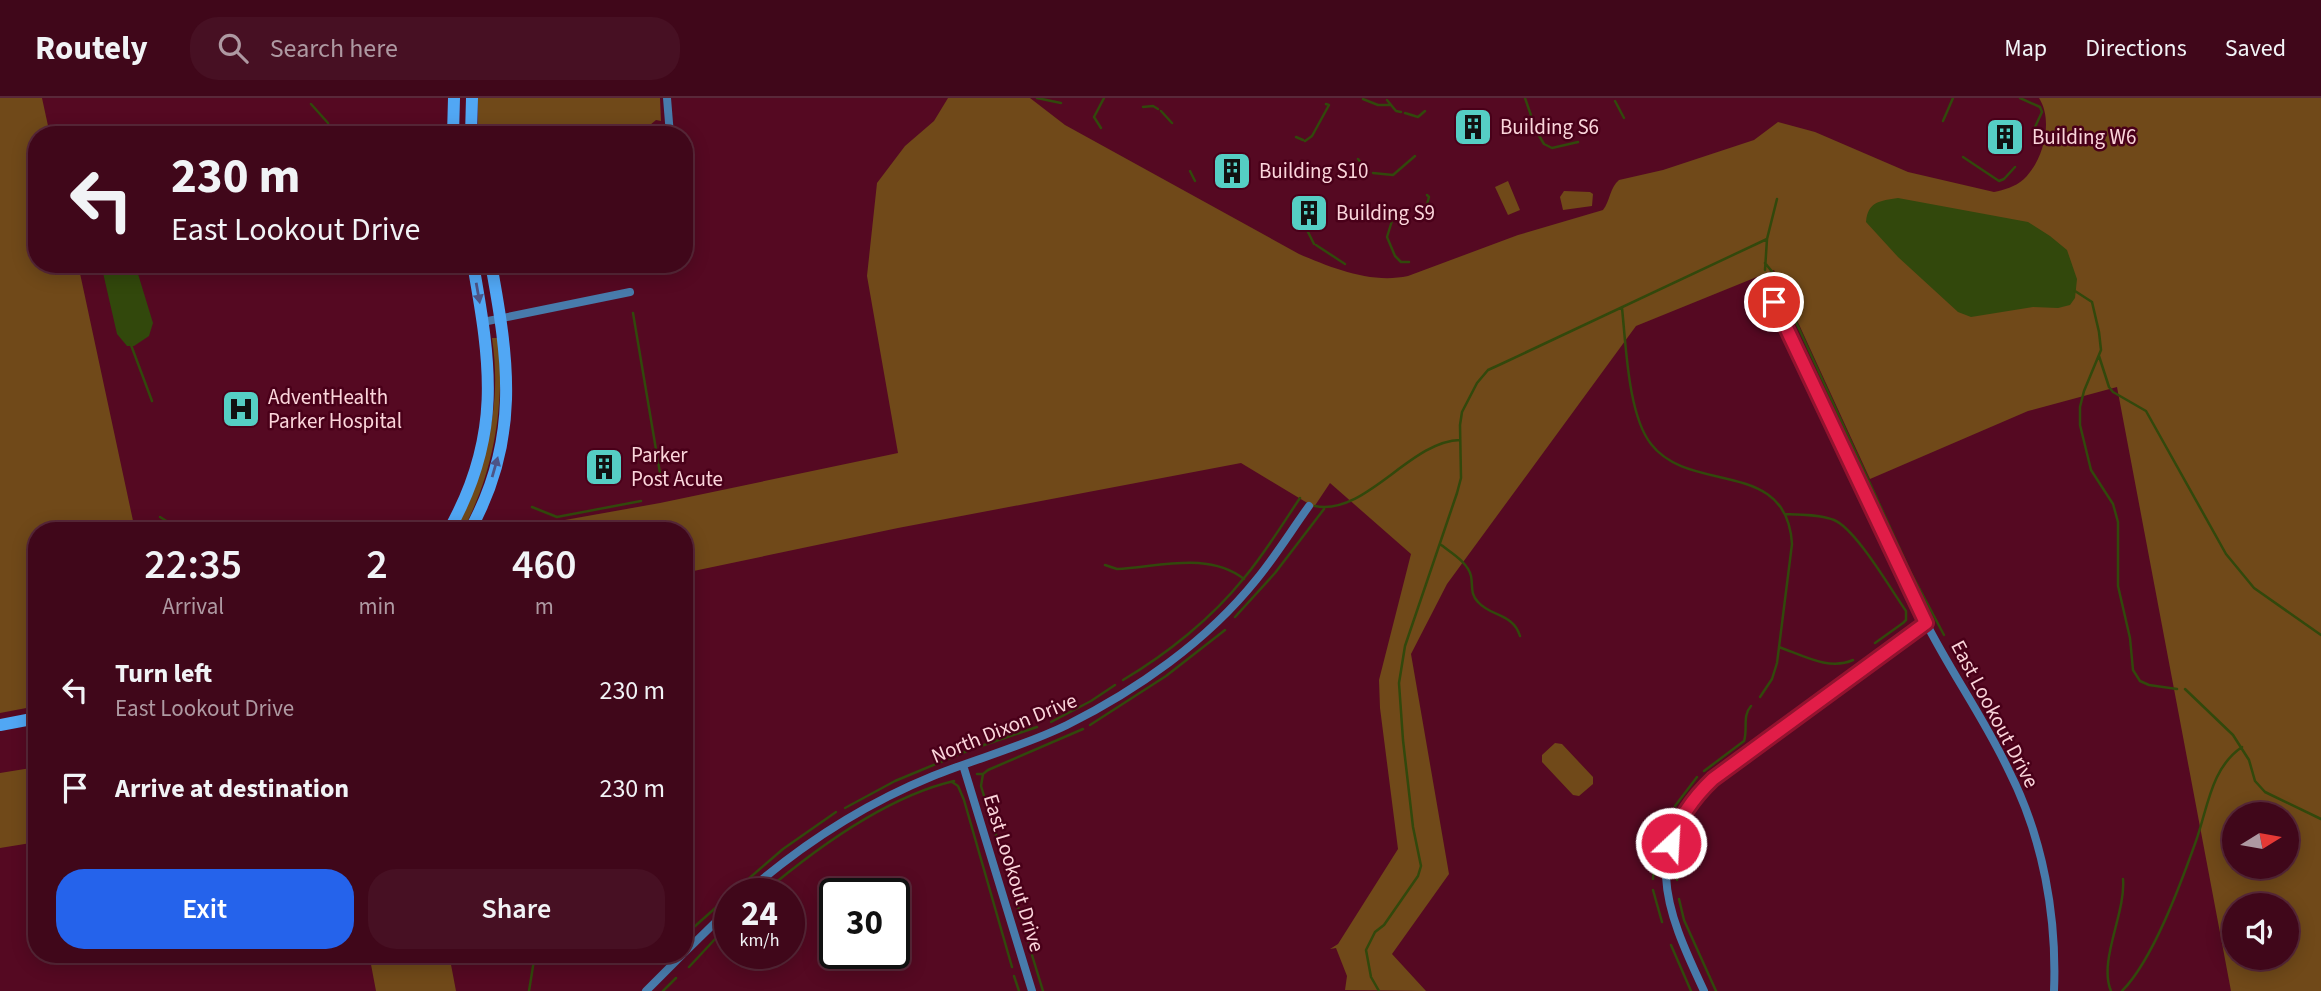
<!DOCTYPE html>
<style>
:root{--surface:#40071a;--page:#471023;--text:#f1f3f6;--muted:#ae99a2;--line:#592839;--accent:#2563eb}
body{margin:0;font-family:"Source Sans 3",sans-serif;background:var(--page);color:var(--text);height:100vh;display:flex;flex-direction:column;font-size:26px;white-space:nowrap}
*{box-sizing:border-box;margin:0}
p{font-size:23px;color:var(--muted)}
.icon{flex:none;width:38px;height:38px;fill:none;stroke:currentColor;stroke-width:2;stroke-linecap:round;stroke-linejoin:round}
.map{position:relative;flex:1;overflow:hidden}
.details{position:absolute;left:28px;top:424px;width:665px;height:441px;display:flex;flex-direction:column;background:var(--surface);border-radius:28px;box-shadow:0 4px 18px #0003,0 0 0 2px var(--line)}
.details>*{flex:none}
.top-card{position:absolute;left:28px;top:28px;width:665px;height:147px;border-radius:28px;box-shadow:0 4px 18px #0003,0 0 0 2px var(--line);background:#40071a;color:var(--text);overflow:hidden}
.needle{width:46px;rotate:79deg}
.buttons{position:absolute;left:2222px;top:704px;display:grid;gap:14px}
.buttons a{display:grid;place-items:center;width:77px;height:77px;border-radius:50%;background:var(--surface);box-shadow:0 4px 18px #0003,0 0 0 2px var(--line);font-size:35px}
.speed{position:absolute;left:714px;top:780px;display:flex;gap:14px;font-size:35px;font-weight:700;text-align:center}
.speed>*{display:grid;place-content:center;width:91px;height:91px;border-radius:50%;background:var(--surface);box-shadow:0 4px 18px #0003,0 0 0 2px var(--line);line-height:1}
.speed small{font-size:18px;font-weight:400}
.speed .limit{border:4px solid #111;border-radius:10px;background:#fff;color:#111}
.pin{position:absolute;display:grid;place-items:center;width:60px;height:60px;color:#fff;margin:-30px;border:4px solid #fff;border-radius:50%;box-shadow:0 2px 7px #0007}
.me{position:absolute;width:77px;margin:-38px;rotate:25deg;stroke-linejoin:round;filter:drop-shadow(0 0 5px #0008)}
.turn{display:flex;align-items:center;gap:24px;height:147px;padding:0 28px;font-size:32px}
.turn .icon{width:91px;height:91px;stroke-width:2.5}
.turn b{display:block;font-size:49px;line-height:60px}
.eta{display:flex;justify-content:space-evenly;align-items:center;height:119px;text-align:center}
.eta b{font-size:42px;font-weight:600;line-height:49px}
.button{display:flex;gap:14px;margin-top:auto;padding:14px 28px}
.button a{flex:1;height:80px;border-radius:28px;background:var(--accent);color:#fff;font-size:28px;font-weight:600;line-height:80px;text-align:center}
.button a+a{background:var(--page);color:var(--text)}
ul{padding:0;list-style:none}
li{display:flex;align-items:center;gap:21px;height:98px;padding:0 28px}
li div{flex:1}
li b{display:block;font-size:26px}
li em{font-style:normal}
header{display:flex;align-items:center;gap:42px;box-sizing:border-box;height:98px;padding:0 35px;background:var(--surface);border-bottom:2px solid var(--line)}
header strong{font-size:33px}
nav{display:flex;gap:38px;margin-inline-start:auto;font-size:24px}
.search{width:490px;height:63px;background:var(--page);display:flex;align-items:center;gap:18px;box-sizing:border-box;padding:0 24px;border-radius:28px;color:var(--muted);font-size:26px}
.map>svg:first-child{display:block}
</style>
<header>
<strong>Routely</strong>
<div class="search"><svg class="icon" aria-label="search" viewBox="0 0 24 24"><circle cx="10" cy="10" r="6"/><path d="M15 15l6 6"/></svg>Search here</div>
<nav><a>Map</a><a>Directions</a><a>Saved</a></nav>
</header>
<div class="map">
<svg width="2321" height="893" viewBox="0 0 2321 893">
<rect width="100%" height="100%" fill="#550922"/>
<path fill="#704919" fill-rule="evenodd" d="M0,0H42L50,37H37V166H78L135,432H37V608L0,615Z
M478,0H660L661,23L656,22L650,27L603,31L598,27L515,37H478Z
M948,0H1030L1065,27L1299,156C1332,170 1371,186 1408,178L1518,137L1603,112C1610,103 1610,89 1619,82L1663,72L1754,42L1778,24L1815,34L1908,74L1994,94C2004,92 2015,89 2024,81C2043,63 2054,23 2039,0H2321V893H2231L2117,289L2028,313L1870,381L1774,172L1636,228L1447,486L1411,556L1449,776L1392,856L1426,893L1345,892L1347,878L1336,850L1330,851L1338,846L1398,751L1380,610L1379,582L1411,456L1330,385L1314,409L1241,365L898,430L684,475V432H509L660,405L898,355L867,178L877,85L905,48L934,23ZM2235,716H2287V768H2235ZM2235,807H2287V859H2235Z
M1508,83L1520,112L1508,117L1495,89Z
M1564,93L1590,94L1593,96L1592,108L1563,112L1560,99Z
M492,240H499C504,308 495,372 463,432H455C484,364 503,316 492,240Z
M1555,645L1562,646L1593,679V686L1579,698L1573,697L1542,664V657Z
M37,669V744L0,750V675Z
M369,856H449L456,893H376Z"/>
<path fill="#32480c" d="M1898,100L2028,124L2050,138L2067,152L2077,181L2075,200L2070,207L2058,210L2033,209L1971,219L1958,214L1898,159L1866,124C1868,103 1880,103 1898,100Z
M101,166H135L153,225L149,238L134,248H127L117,236Z"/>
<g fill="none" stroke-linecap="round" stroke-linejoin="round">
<path stroke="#32480c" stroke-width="2.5" d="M1037,0L1061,5
M1525,0L1535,29
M2020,0L2040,9L2042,14L2035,29
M1363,1L1378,7H1390
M1387,2L1396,13L1401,14
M1615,3L1624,20
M311,6L328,25L329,30L321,37
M1143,9L1153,8L1158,11
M1161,13L1172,25
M1405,15L1418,19L1425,13
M1943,23L1953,0
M1101,30L1094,19L1104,0
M1535,31L1544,46L1552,50L1578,44
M1296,39L1303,42
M1305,43L1312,38L1329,7L1326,6
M1963,59L1999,83L2004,81L2015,69
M1358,61L1369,74
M1190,73L1195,83
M1373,75L1393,77L1415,58
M1395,113L1387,139L1395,158L1401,164H1409
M1424,117L1429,99L1427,97
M1308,134L1314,146
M1316,147L1345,166
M1765,165L1774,176L1910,473L1944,537
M1765,172L1767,141L1777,101
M2075,193L2092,204L2099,234L2101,252L2084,293L2080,309V327L2091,372L2113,406L2118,424V488L2130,540L2133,572L2140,583L2149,587L2177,591
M1622,210C1626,247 1628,317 1651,346C1690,397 1787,359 1792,446L1777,565L1772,581L1760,599
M633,215L662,387
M131,247L152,303
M2099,258L2109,289L2113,294L2146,313L2226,456L2254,490L2321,537
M1315,408C1366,418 1410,343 1460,342
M532,409L557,419L641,403
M1785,416C1801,417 1819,416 1834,422C1856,431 1891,492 1906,513V522L1903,525L1875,545
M160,419L181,432
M1440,446C1450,454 1468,464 1471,478C1473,488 1470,496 1478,504C1491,519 1513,515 1520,538
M1105,467L1117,471C1159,469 1208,453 1244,481
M1235,519L1275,475L1324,411
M1779,549C1802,557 1829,573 1853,562
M1953,553L1955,556
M1123,582C1167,556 1212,520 1244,480C1265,455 1282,427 1300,400
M2185,591L2233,637L2249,662L2255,683L2265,694L2321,721
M1051,624L1091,603L1115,587
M1090,627L1166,578L1225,532
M978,649L1037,629
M1704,673L1744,643C1748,631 1742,618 1751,608
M977,676H983L988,672L1083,631
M983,676L981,688L1030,848
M952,684L958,688L964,702L1012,869
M1675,708L1697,679
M845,710L895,683L967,653
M1659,739L1665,723
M1653,781L1656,749
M1677,782L1678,766L1682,750
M1653,792L1662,824
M731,796L783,751L836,714
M762,796C815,751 885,699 954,683
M1679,801L1684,822L1716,893
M685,837L730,797
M1671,847L1691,893
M662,856L666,859
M1032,857L1043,893
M689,869L730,825
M1014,878L1019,893
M529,893L535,856
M663,893L676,880
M1379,893L1371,879L1366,852L1375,834L1384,827L1418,778L1421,768L1413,729L1403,642L1399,585L1405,548L1457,395L1461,380L1460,327L1462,314L1477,285L1488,272L1499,267L1767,141
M2111,893C2098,863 2126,815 2123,781
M2122,893C2153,862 2181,785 2196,743C2208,709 2211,670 2242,649"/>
<path stroke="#487bab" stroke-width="8" d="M667,0L670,37
M1764,181C1815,295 1868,408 1924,521C1950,573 1984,620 2009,673C2043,740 2057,818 2054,893
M483,224L630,194
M963,667L1032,893
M745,796C801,747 864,706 933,678C978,660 1024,648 1067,627C1137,592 1207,543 1256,482C1275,459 1291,433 1309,408
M684,855L730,810
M646,893L683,856
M1704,893C1665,810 1637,746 1719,676L1926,525"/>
<path stroke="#51a7f4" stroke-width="12" d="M453,37L454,0
M471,37L472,0
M449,432C502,338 491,267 473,166
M470,432C520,342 509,263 491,166
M0,627L37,620"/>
</g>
<defs><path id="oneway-solid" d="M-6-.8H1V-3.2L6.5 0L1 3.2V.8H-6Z" transform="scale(1.75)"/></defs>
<g fill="#4d5486">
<use href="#oneway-solid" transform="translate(478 195) rotate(80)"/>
<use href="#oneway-solid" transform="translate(495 369) rotate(-74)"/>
</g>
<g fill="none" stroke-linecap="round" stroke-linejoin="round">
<defs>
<path id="route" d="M1671,745C1679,719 1694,699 1713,681L1926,525L1774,204"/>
</defs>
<use href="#route" stroke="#92132f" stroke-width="18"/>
<use href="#route" stroke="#e11d48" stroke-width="12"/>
</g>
<defs>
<symbol id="building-square" viewBox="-11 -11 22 22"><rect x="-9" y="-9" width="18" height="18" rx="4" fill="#55cec4" stroke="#490019"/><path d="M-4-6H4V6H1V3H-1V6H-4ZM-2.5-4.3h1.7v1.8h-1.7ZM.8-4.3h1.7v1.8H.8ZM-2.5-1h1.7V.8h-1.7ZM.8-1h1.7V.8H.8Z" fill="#111"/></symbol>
<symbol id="hospital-square" viewBox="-11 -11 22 22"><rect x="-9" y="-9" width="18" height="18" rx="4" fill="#55cec4" stroke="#490019"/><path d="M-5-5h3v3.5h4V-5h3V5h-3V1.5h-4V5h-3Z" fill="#111"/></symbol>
</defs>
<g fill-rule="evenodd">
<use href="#building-square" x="1451" y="7" width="44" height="44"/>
<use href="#building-square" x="1983" y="17" width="44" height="44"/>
<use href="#building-square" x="1210" y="51" width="44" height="44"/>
<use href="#building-square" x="1287" y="93" width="44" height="44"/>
<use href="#hospital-square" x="219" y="289" width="44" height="44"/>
<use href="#building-square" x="582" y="347" width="44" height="44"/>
</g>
<g text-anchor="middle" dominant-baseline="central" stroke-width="5" stroke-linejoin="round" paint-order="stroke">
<g font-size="21" fill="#fbd5db" stroke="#490019" text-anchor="start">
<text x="1500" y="29">Building S6</text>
<text x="2032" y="39">Building W6</text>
<text x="1259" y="73">Building S10</text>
<text x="1336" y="115">Building S9</text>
<text x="268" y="299">AdventHealth<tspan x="268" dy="24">Parker Hospital</tspan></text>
<text x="631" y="357">Parker<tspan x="631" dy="24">Post Acute</tspan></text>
</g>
<g font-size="21" fill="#fbd5db" stroke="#490019">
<text transform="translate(1995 616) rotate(62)">East Lookout Drive</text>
<text transform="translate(1004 630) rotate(-22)">North Dixon Drive</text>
<text transform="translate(1014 775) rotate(73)">East Lookout Drive</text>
</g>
</g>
</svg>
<div class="buttons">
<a><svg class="needle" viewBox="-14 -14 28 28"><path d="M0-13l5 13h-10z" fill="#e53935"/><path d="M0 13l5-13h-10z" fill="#ae99a2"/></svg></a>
<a><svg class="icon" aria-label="sound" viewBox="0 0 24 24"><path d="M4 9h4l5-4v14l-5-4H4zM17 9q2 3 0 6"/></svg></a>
</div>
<div class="speed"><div>24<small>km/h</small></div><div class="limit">30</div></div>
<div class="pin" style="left:1774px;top:204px;background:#d93025"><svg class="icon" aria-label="arrive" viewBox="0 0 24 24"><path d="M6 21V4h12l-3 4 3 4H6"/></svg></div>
<svg class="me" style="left:1671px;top:745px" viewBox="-20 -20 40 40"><circle r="17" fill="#e11d48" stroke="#fff" stroke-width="3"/><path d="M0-11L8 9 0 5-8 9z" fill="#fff"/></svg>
<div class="top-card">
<div class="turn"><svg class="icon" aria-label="left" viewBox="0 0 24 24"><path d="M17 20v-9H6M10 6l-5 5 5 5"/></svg><div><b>230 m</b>East Lookout Drive</div></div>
</div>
<section class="details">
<div class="eta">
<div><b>22:35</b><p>Arrival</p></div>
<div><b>2</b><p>min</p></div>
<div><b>460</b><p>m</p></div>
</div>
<ul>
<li><svg class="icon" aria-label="left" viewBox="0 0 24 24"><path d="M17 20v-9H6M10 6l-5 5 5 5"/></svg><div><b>Turn left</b><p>East Lookout Drive</p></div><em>230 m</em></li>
<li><svg class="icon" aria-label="arrive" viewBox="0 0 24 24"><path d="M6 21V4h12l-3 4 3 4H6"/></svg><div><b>Arrive at destination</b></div><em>230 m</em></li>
</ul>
<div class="button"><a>Exit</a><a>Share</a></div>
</section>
</div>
